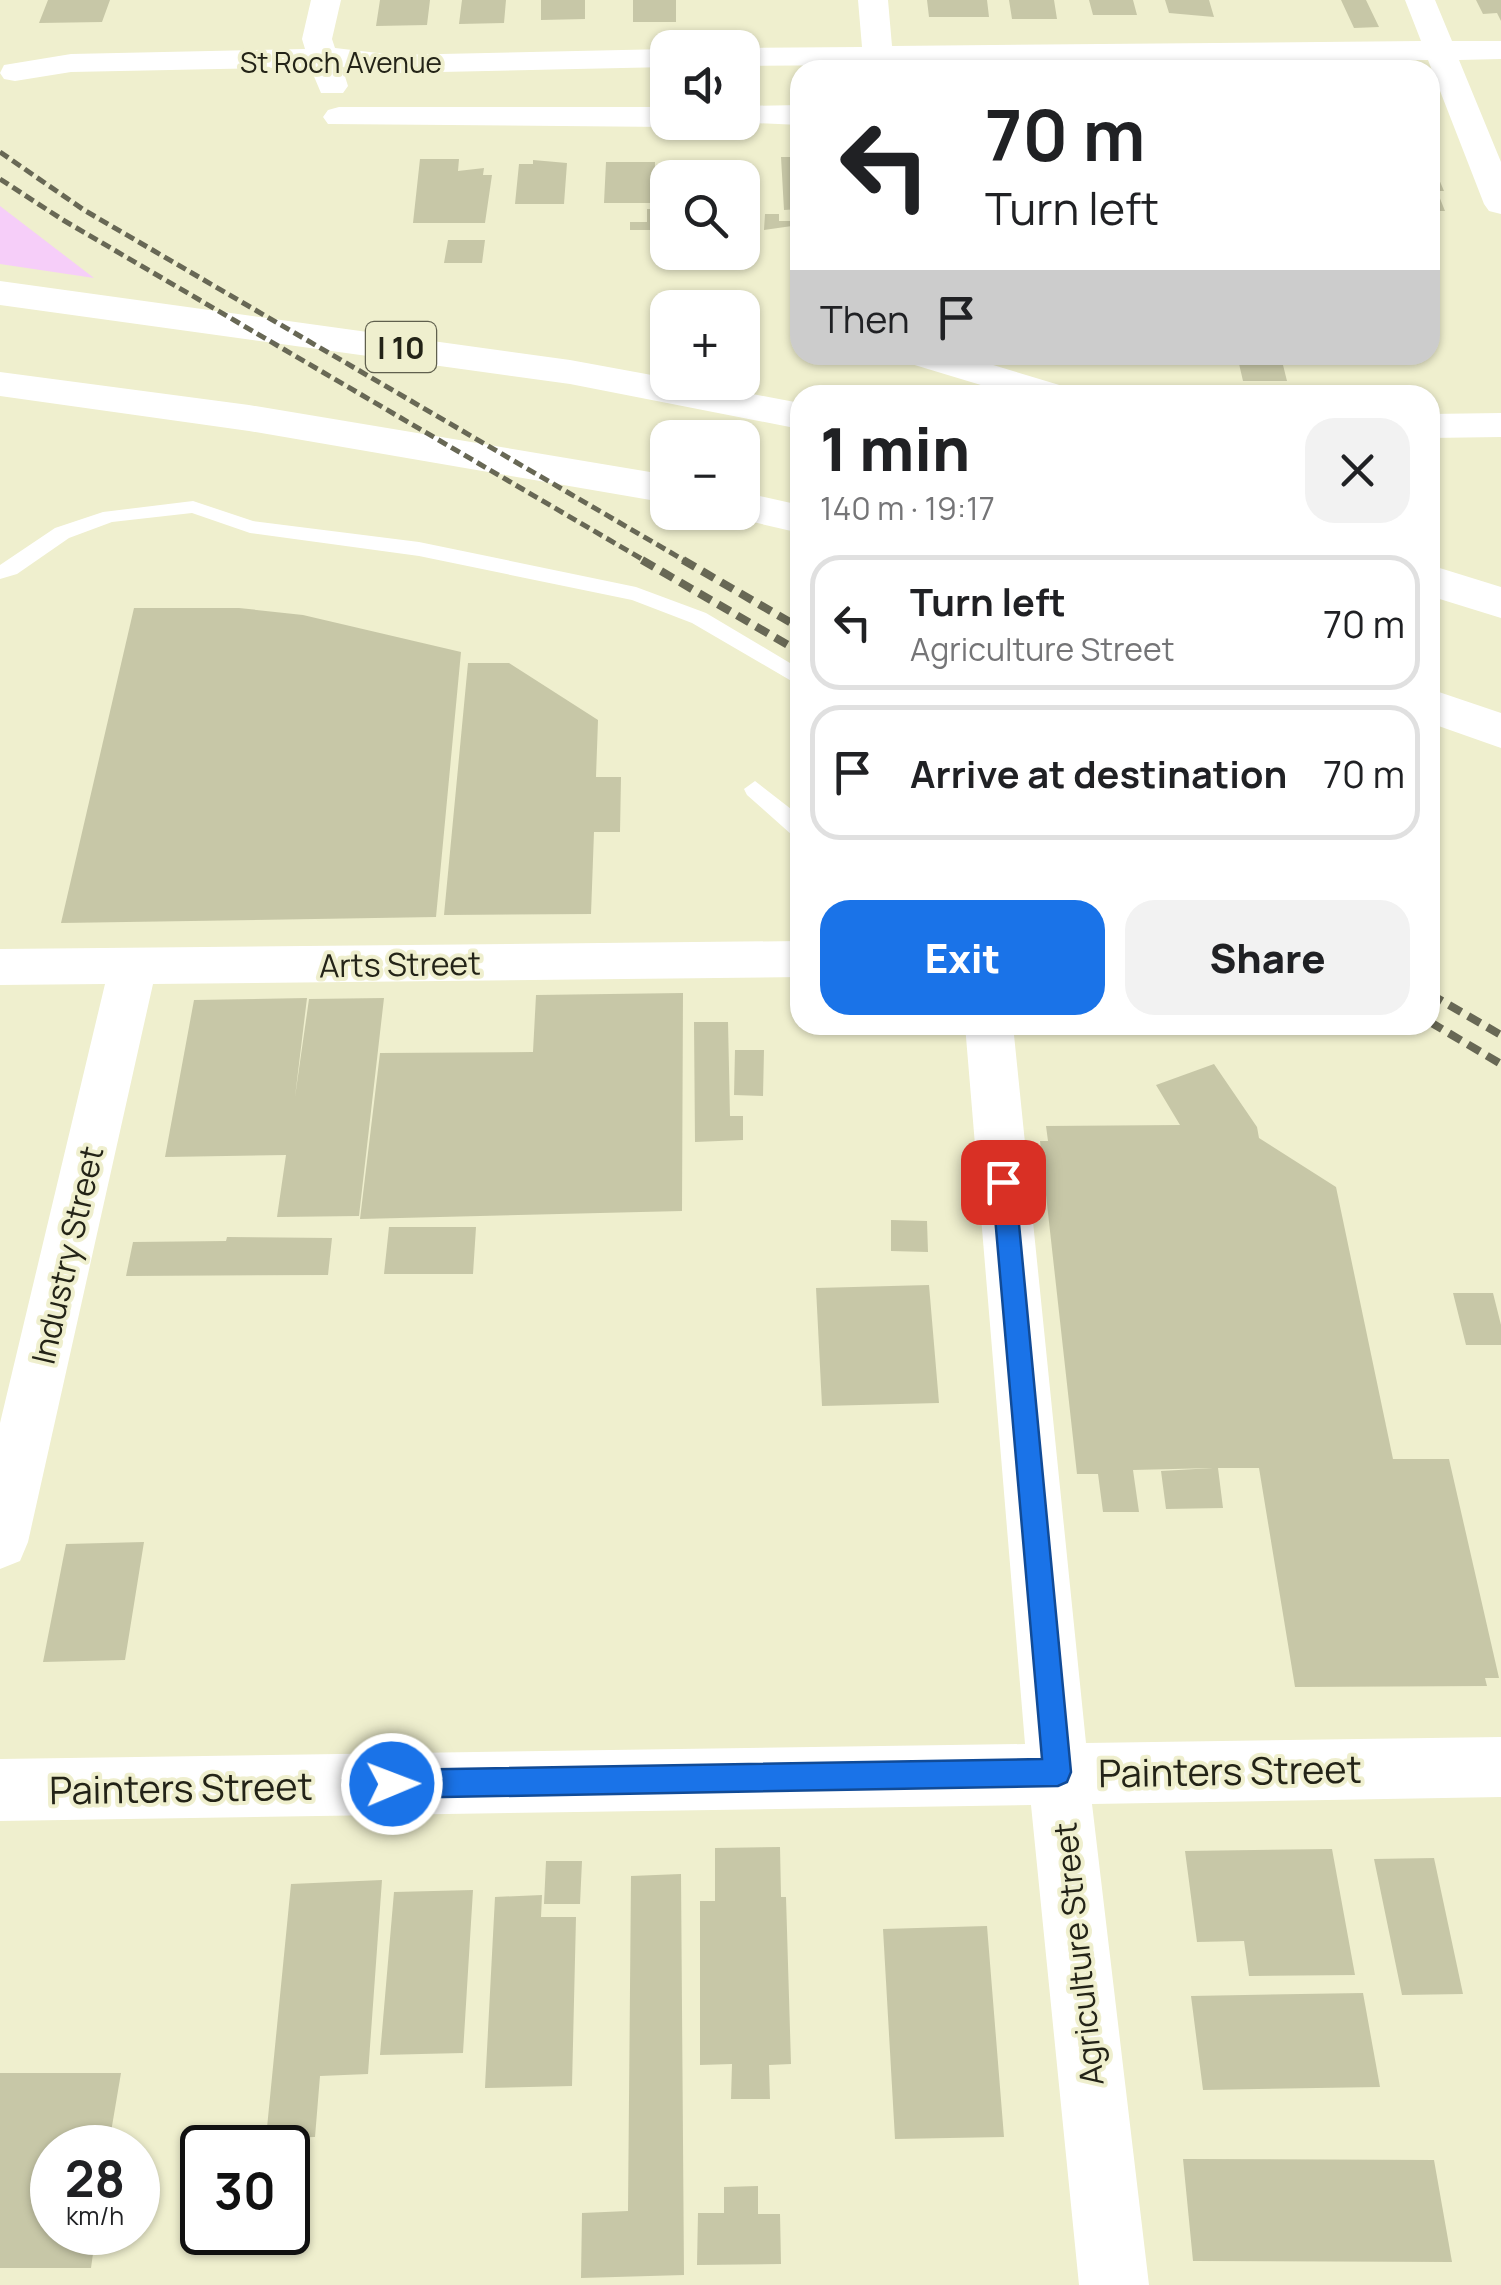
<!DOCTYPE html>
<meta charset="utf-8">
<style>
:root{--surface:#fff;--page:#f2f2f2;--text:#202124;--muted:#757577;--line:#e0e0e0;--accent:#1a73e8}
body{margin:0;font-family:Manrope,sans-serif;background:var(--page);color:var(--text);height:100vh;display:flex;flex-direction:column;font-size:38px;white-space:nowrap}
*{box-sizing:border-box;margin:0}
p{font-size:32px;color:var(--muted)}
.icon{flex:none;width:55px;height:55px;fill:none;stroke:currentColor;stroke-width:2;stroke-linecap:round;stroke-linejoin:round}
.map{position:relative;flex:1;overflow:hidden}
.drawer{position:absolute;left:790px;top:385px;width:650px;height:650px;display:flex;flex-direction:column;background:var(--surface);border-radius:30px;box-shadow:0 2px 8px #0004}
.drawer>*{flex:none}
.hud{position:absolute;left:790px;top:60px;width:650px;height:305px;border-radius:30px;box-shadow:0 2px 8px #0004;background:#fff;color:var(--text);overflow:hidden}
.controls{position:absolute;left:650px;top:30px;display:grid;gap:20px}
.controls a{display:grid;place-items:center;width:110px;height:110px;border-radius:20px;background:var(--surface);box-shadow:0 2px 8px #0004;font-size:50px}
.speed{position:absolute;left:30px;top:2125px;display:flex;gap:20px;font-size:50px;font-weight:700;text-align:center}
.speed>*{display:grid;place-content:center;width:130px;height:130px;border-radius:50%;background:var(--surface);box-shadow:0 2px 8px #0004;line-height:1}
.speed small{font-size:25px;font-weight:400}
.speed .limit{border:5px solid #111;border-radius:15px;background:#fff;color:#111}
.pin{position:absolute;display:grid;place-items:center;width:85px;height:85px;color:#fff;margin:-42px;border-radius:20px;box-shadow:0 5px 15px #0006}
.me{position:absolute;width:110px;margin:-55px;rotate:89deg;stroke-linejoin:round;filter:drop-shadow(0 0 8px #0008)}
.turn{display:flex;align-items:center;gap:35px;height:210px;padding:0 30px;font-size:45px}
.turn .icon{width:130px;height:130px;stroke-width:2.5}
.turn b{display:block;font-size:70px;line-height:85px}
.then{display:flex;align-items:center;height:95px;padding:0 30px;background:#0003;gap:20px;font-size:38px}
.round{display:grid;place-items:center;flex:none;width:105px;height:105px;border-radius:30px;background:var(--page)}
.head{display:flex;align-items:center;justify-content:space-between;height:170px;padding:0 30px}
h1{font-size:60px;font-weight:800;line-height:75px}
.primary-button{display:flex;gap:20px;margin-top:auto;padding:20px 30px}
.primary-button a{flex:1;height:115px;border-radius:30px;background:var(--accent);color:#fff;font-size:40px;font-weight:800;line-height:115px;text-align:center}
.primary-button a+a{background:var(--page);color:var(--text)}
ul{padding:0;list-style:none}
li{display:flex;align-items:center;gap:30px;height:135px;margin:0 20px 15px;padding:0 10px;border:5px solid var(--line);border-radius:30px}
li div{flex:1}
li b{display:block;font-size:38px}
li em{font-style:normal}
.map>svg:first-child{display:block}
</style>
<div class="map">
<svg width="1501" height="2285" viewBox="0 0 1501 2285">
<rect width="100%" height="100%" fill="#efefce"/>
<path fill="#f6cef9" d="M0,206L94,278L0,264Z"/>
<path fill="#c7c7a7" d="M48,0H110L102,22L39,23Z
M380,0H430L427,25L376,26Z
M462,0H506L504,23L459,24Z
M541,0H585V19L541,20Z
M633,0H676V22H633Z
M927,0H987L989,17H929Z
M1009,0H1054L1057,19H1012Z
M1089,0H1133L1137,15H1093Z
M1165,0H1209L1214,17L1169,13Z
M1341,0H1366L1379,27L1354,28Z
M1476,0H1501V21L1497,13L1483,14Z
M781,157H800V209L784,210Z
M1430,158L1444,191H1437L1445,211H1430Z
M420,159H459L458,171L484,168L483,175H492L485,223H413Z
M533,160L567,163L564,204H515L519,164H533Z
M606,162H655L654,203H604Z
M647,209H668V230H630V222H647Z
M765,214H779V221H792V226L764,230Z
M448,240H485L482,263H444Z
M1237,355H1317L1320,365H1283L1287,381H1243Z
M134,608H239L303,615L461,652L436,917L61,923Z
M468,663H509L598,720L596,777H621L620,832H594L591,914L444,915Z
M683,993L682,1211L360,1219L380,1053L533,1052L536,995Z
M307,998L295,1097L309,999L384,998L359,1216L277,1217L286,1155L165,1157L194,1000Z
M694,1022H728L730,1116H743V1140L695,1142Z
M735,1050H764L763,1096L734,1095Z
M1214,1064L1257,1127L1259,1138L1336,1187L1393,1459H1449L1499,1678H1485L1487,1686L1295,1687L1259,1468H1218L1223,1508L1166,1509L1161,1471L1213,1468L1133,1470L1139,1512H1103L1098,1474H1077L1040,1141H1048L1046,1126L1180,1125L1156,1085Z
M891,1220L927,1221L928,1252L891,1251Z
M389,1227H476L473,1274H384Z
M227,1237L332,1238L328,1275L126,1276L133,1242L226,1241Z
M929,1285L939,1403L822,1406L816,1288Z
M1453,1293H1493L1501,1325V1345H1466Z
M144,1542L125,1660L43,1662L66,1544Z
M780,1847L781,1897H786L791,2064L769,2065L770,2099H731L732,2064L700,2065V1901H715V1848Z
M1332,1849L1355,1975L1249,1976L1244,1941L1197,1942L1185,1851Z
M1434,1858L1463,1994L1402,1995L1374,1859Z
M546,1861H582L580,1904H544Z
M681,1874L684,2275L581,2278L582,2213L628,2211L631,1876Z
M382,1880L368,2074L320,2076L315,2137L266,2138L291,1884Z
M473,1890L463,2053L380,2055L394,1892Z
M542,1895L541,1917H576L572,2086L485,2088L495,1897Z
M987,1926L1004,2137L895,2139L883,1929Z
M1363,1993L1380,2087L1203,2090L1191,1996Z
M0,2073H121L111,2132L88,2131L85,2148H52V2232H96L91,2268H0Z
M1183,2159L1434,2160L1452,2262L1193,2261Z
M758,2186V2214H780L781,2264L697,2265L698,2213H724V2187Z"/>
<g fill="none" stroke-linecap="round" stroke-linejoin="round">
<path fill="#fff" fill-rule="evenodd" d="M193,501L253,521L419,542L636,587L706,613L800,669V686L692,623L632,600L419,556L250,533L192,513L112,522L69,538L17,574L0,579V565L55,528L103,512Z
M755,781L800,816V837L792,835L747,795L744,789Z"/>
<path fill="#fff" fill-rule="evenodd" d="M311,0H341L332,39L335,48L395,55L668,49V67L395,73L342,67L348,86L343,93H321L310,67L71,72L15,81L4,79L0,73L4,65L71,54L305,49L302,39Z
M858,0H888L892,46L1421,41L1405,0H1435L1452,41H1501V59L1459,60L1501,162V214L1489,211L1484,204L1428,60L894,65L895,70H863V65L742,66V48L862,47Z
M800,105V125L730,122H742V106Z
M339,107H668V122H680L668,127L328,124L323,117L328,110Z
M903,355H960L1066,387L1072,395H1014L908,363Z
M1501,413V437L1430,438V414Z
M800,941V977L153,984L28,1542L20,1561L0,1569V1423L105,984L0,985V949Z
M965,1025H1013L1086,1743L1501,1737V1797L1092,1804L1149,2285H1079L1031,1805L0,1821V1759L1025,1744Z"/>
<path fill="#fff" fill-rule="evenodd" d="M0,281L570,360L668,378V382H690L800,403V429L570,384L0,305Z
M0,372L249,405L668,475V503L249,431L0,396Z
M742,492L800,505V533L727,516L725,512H742Z
M1430,565L1501,587V618L1430,596Z
M1430,689L1501,713V748L1430,723Z"/>
<path stroke="#686855" stroke-width="5" stroke-dasharray="10 5" stroke-linecap="butt" d="M0,152L84,210L687,562
M0,179L63,220L647,562"/>
<path stroke="#686855" stroke-width="8" stroke-dasharray="14 8" stroke-linecap="butt" d="M642,560L800,652
M683,560L800,628
M1430,994L1501,1035
M1430,1022L1501,1064"/>
</g>
<path fill="#1a73e8" stroke="#114b97" stroke-width="2.5" d="M1003,1173L1011,1175L1015,1182L1071,1772L1067,1782L1058,1786L392,1798L382,1794L378,1784L382,1774L392,1770L1042,1759L992,1182L995,1175Z"/>
<g text-anchor="middle" dominant-baseline="central" stroke-width="8" stroke-linejoin="round" paint-order="stroke">
<g font-size="28" fill="#232317" stroke="#efefce">
<text x="341" y="62">St Roch Avenue</text>
</g>
<rect fill="#efefce" stroke="#60604e" stroke-width="2.5" x="366" y="322" width="70" height="50" rx="8"/>
<g font-size="30" font-weight="bold" fill="#232317">
<text x="401" y="347">I 10</text>
</g>
<g font-size="32" fill="#232317" stroke="#efefce">
<text transform="translate(400 964) rotate(-1)">Arts Street</text>
<text transform="translate(67 1255) rotate(-77)">Industry Street</text>
<text transform="translate(1078 1954) rotate(-96)">Agriculture Street</text>
</g>
<g font-size="38" fill="#232317" stroke="#efefce">
<text transform="translate(1230 1770) rotate(-1)">Painters Street</text>
<text transform="translate(181 1787) rotate(-1)">Painters Street</text>
</g>
</g>
</svg>
<div class="controls">
<a><svg class="icon" aria-label="sound" viewBox="0 0 24 24"><path d="M4 9h4l5-4v14l-5-4H4zM17 9q2 3 0 6"/></svg></a>
<a><svg class="icon" aria-label="search" viewBox="0 0 24 24"><circle cx="10" cy="10" r="6"/><path d="M15 15l6 6"/></svg></a>
<a>+</a>
<a>−</a>
</div>
<div class="speed"><div>28<small>km/h</small></div><div class="limit">30</div></div>
<div class="pin" style="left:1003px;top:1182px;background:#d93025"><svg class="icon" aria-label="arrive" viewBox="0 0 24 24"><path d="M6 21V4h12l-3 4 3 4H6"/></svg></div>
<svg class="me" style="left:392px;top:1784px" viewBox="-20 -20 40 40"><circle r="17" fill="#1a73e8" stroke="#fff" stroke-width="3"/><path d="M0-11L8 9 0 5-8 9z" fill="#fff"/></svg>
<div class="hud">
<div class="turn"><svg class="icon" aria-label="left" viewBox="0 0 24 24"><path d="M17 20v-9H6M10 6l-5 5 5 5"/></svg><div><b>70 m</b>Turn left</div></div>
<div class="then">Then<svg class="icon" aria-label="arrive" viewBox="0 0 24 24"><path d="M6 21V4h12l-3 4 3 4H6"/></svg></div>
</div>
<section class="drawer">
<div class="head"><div><h1>1 min</h1><p>140 m · 19:17</p></div><a class="round"><svg class="icon" aria-label="close" viewBox="0 0 24 24"><path d="M6 6l12 12M18 6L6 18"/></svg></a></div>
<ul>
<li><svg class="icon" aria-label="left" viewBox="0 0 24 24"><path d="M17 20v-9H6M10 6l-5 5 5 5"/></svg><div><b>Turn left</b><p>Agriculture Street</p></div><em>70 m</em></li>
<li><svg class="icon" aria-label="arrive" viewBox="0 0 24 24"><path d="M6 21V4h12l-3 4 3 4H6"/></svg><div><b>Arrive at destination</b></div><em>70 m</em></li>
</ul>
<div class="primary-button"><a>Exit</a><a>Share</a></div>
</section>
</div>
